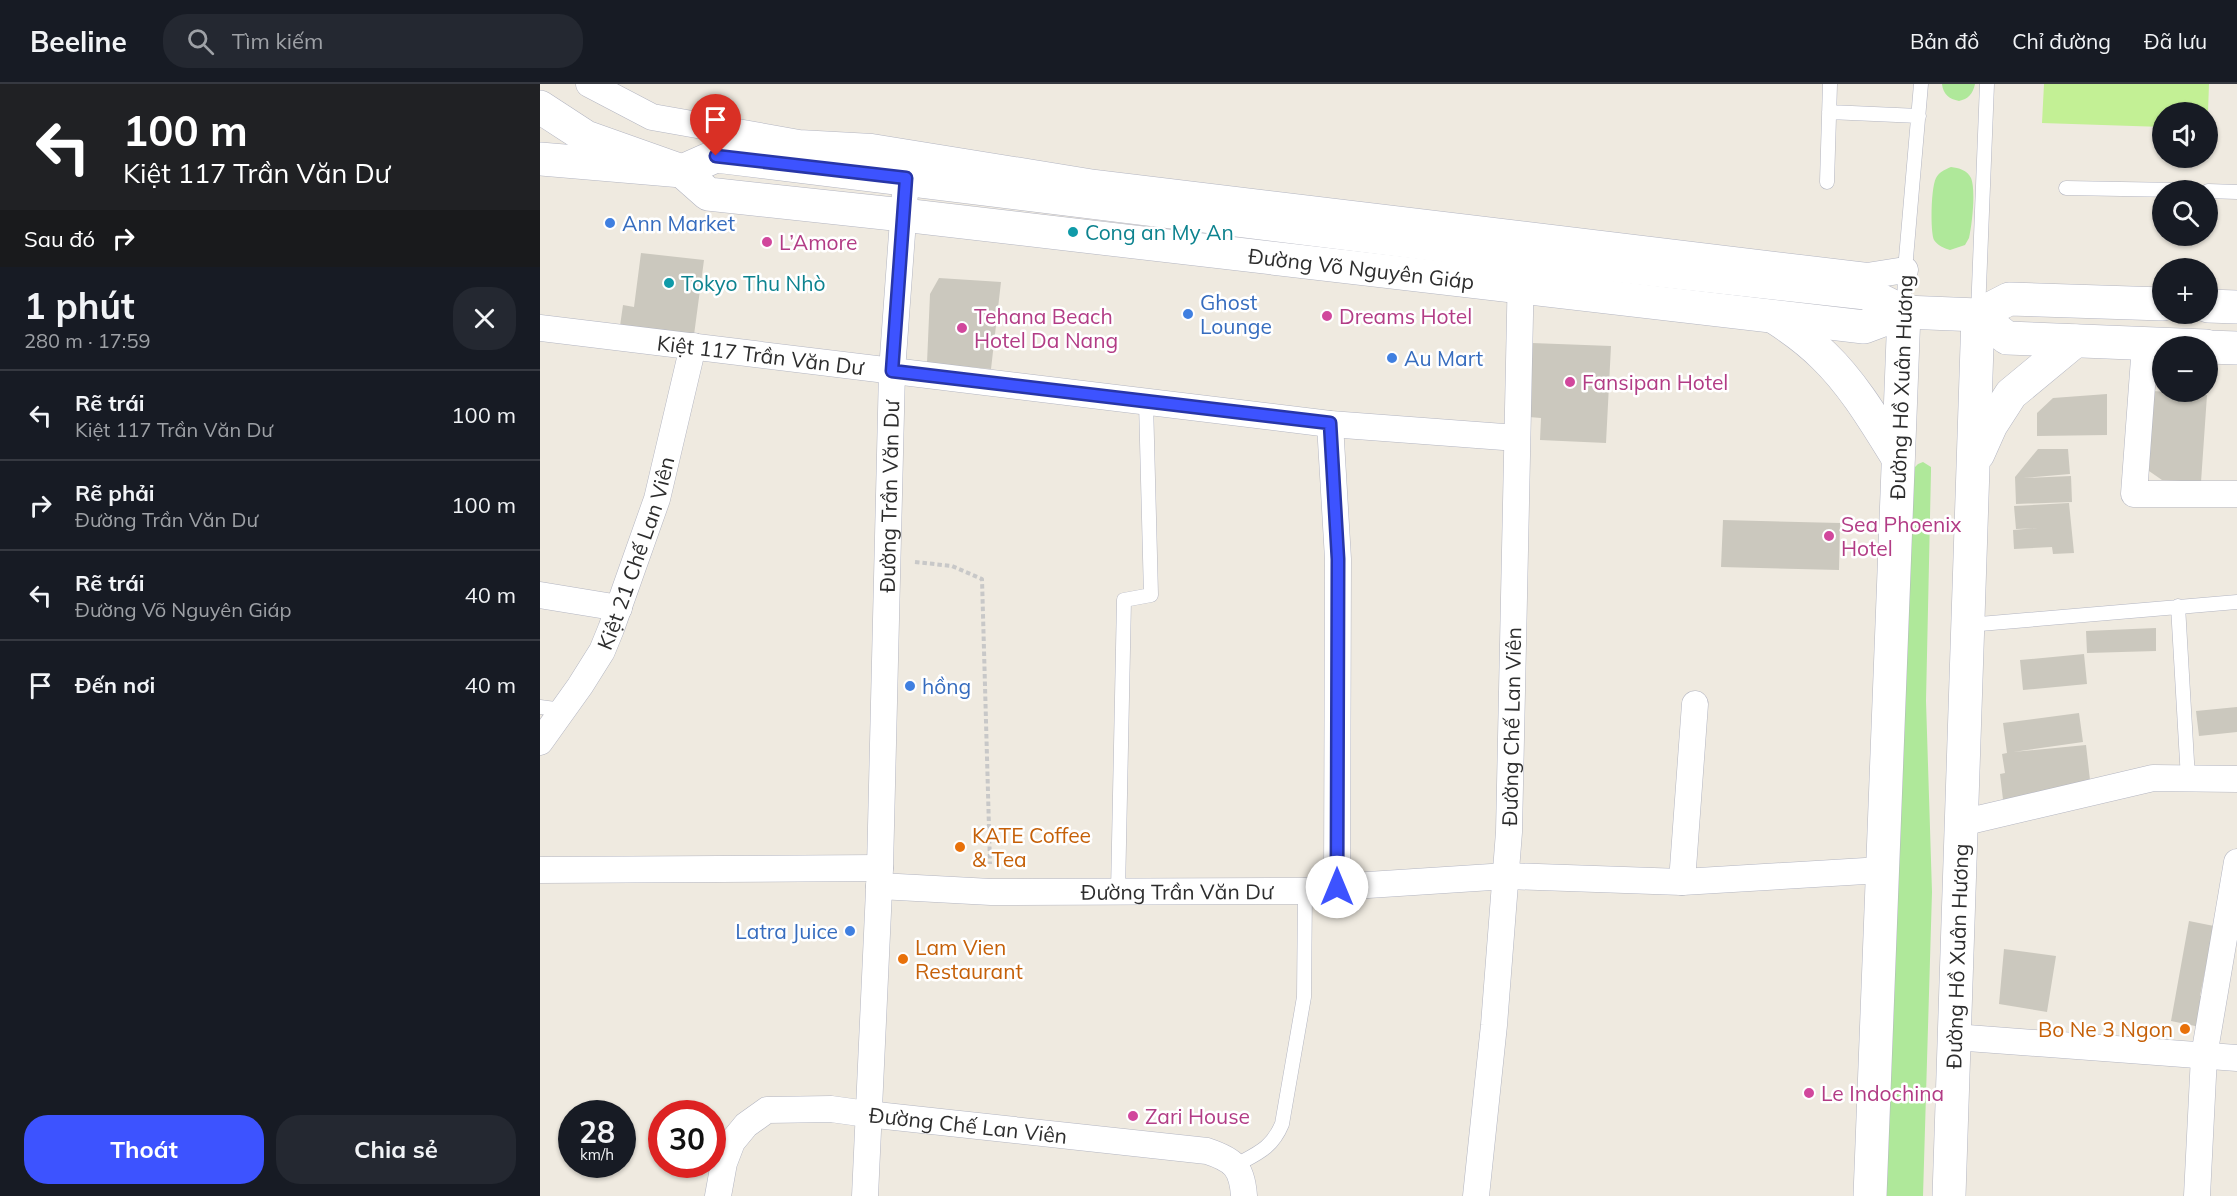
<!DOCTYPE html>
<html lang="vi">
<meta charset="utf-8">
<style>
:root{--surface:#171b24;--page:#242831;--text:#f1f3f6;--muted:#9ea1a6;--line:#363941;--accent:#3d53ff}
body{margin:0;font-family:Mulish,sans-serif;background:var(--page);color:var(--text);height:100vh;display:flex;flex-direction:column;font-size:22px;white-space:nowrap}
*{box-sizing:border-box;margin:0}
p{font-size:20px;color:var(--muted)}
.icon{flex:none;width:33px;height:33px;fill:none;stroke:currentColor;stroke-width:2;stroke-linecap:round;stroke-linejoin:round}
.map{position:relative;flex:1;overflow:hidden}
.details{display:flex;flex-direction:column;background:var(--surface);width:540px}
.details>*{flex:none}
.guide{background:#202124;color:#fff;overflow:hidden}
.fabs{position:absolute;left:1612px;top:18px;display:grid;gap:12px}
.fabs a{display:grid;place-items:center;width:66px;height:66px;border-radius:50%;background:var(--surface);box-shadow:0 2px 4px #0004;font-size:30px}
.speed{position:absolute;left:18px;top:1016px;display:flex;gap:12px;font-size:30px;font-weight:700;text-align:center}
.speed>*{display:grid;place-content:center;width:78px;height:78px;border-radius:50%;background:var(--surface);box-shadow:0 2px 4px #0004;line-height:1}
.speed small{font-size:15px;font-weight:400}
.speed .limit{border:9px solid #d22;background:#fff;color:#111}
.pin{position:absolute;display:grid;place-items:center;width:51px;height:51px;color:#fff;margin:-62px -26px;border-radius:50% 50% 50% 0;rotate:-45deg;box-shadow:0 0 6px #0007}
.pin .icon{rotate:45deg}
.me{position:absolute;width:66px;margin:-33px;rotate:0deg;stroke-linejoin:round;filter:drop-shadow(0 0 4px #0008)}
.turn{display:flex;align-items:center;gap:21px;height:126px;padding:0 24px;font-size:27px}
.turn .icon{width:78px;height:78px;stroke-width:2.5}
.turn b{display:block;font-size:42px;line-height:51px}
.then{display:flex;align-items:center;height:57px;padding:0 24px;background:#0003;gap:12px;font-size:22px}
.round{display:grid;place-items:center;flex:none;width:63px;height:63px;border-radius:24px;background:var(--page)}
.summary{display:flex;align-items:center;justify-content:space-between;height:102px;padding:0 24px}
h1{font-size:36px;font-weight:700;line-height:45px}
.cta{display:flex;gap:12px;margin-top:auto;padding:12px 24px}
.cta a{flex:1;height:69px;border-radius:24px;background:var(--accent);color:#fff;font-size:24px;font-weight:700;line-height:69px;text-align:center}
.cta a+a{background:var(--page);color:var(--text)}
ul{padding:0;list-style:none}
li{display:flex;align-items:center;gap:18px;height:90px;padding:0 24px;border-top:2px solid var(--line)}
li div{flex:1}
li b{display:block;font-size:22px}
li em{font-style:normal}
header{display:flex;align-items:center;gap:36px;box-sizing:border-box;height:84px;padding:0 30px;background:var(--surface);border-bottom:2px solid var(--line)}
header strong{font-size:28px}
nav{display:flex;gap:33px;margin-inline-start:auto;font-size:21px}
.search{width:420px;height:54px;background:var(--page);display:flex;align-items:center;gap:15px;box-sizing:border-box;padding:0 21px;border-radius:24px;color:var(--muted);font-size:22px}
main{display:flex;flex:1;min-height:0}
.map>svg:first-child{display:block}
</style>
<header>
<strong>Beeline</strong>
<div class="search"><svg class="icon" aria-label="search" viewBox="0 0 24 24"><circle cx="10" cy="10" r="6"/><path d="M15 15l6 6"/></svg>Tìm kiếm</div>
<nav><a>Bản đồ</a><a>Chỉ đường</a><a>Đã lưu</a></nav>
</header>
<main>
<section class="details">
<div class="guide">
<div class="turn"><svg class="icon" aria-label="left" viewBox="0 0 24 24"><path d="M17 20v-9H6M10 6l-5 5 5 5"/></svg><div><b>100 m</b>Kiệt 117 Trần Văn Dư</div></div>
<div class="then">Sau đó<svg class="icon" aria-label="right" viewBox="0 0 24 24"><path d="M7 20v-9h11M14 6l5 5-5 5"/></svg></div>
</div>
<div class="summary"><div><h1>1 phút</h1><p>280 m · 17:59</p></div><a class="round"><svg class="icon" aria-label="close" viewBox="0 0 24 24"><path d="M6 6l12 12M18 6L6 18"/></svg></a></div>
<ul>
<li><svg class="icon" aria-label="left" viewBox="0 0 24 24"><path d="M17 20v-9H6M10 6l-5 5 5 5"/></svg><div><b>Rẽ trái</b><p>Kiệt 117 Trần Văn Dư</p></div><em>100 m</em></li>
<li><svg class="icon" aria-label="right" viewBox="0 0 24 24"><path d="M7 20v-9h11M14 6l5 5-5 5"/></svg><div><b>Rẽ phải</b><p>Đường Trần Văn Dư</p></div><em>100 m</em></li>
<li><svg class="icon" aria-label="left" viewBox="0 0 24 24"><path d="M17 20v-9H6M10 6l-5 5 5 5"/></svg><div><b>Rẽ trái</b><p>Đường Võ Nguyên Giáp</p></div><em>40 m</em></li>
<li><svg class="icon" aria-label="arrive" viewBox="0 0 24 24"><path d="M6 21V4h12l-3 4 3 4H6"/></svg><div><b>Đến nơi</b></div><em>40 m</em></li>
</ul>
<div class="cta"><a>Thoát</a><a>Chia sẻ</a></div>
</section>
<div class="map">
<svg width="1697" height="1112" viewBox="0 0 1697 1112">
<rect width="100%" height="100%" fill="#efeae0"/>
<path fill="#afe89a" d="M1402,0H1435C1433,10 1428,15 1419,17C1409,15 1403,10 1402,0Z
M1411,83C1419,84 1427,86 1431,94C1436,106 1432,141 1429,154L1425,161L1410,166C1404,164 1398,162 1394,156C1390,148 1391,103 1396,94C1399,88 1404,86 1411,83Z
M1383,378L1391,383V387L1386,617L1392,808L1383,1112H1346L1371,387L1378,380Z"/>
<path fill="#c3f095" d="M1504,0H1669L1668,28H1623V43L1502,39Z"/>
<path fill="#cbc8be" d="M101,169L164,176L154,251L80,242L83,221L94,223Z
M399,194L461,198L451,285L387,279L390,210Z
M992,259L1071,262L1066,359L1000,356L1001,334L989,333Z
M1613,307L1667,311L1661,398L1622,396L1609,387Z
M1567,310V351L1497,352V329L1513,314Z
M1498,365H1528L1530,390L1483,394L1531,392L1532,418L1476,420L1475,393Z
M1529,419L1534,469L1513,470L1512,463L1474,465L1473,446L1498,444L1476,445L1474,422Z
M1183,436L1300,439L1299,486L1181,483Z
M1616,544V567L1547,569L1546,547Z
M1544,570L1547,600L1483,606L1480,576Z
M1697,623V648L1659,652L1656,627Z
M1539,629L1543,658L1473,668L1546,661L1550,696L1464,724L1460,690L1465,689L1462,670L1467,669L1463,639Z
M1649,837L1674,842L1660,912H1665L1660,943L1631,937Z
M1464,865L1516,872L1507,928L1459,920Z"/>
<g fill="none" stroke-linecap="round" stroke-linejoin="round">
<defs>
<path id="lane" d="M1289,28L1379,32
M1287,98L1290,0
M1526,104L1637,106
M1668,107L1697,108
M1364,228L1365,186L1381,0
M1438,229L1447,0
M1638,522L1648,695
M1428,541L1697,518
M0,623L22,626
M578,808L584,516L611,511L606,318
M696,1081C718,1069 732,1064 742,1040L764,913L765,807"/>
<g id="street">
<path d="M49,0L112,33L259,59L332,63L555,99L1327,192L1365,186"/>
<path id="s1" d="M0,244L790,340L977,354"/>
<path d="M1605,261L1594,410H1697"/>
<path d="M790,340L798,475L797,803"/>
<path d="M0,511L79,524"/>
<path id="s2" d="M0,658L40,602L62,567L71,545L117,415L153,262"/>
<path d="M1421,739L1613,694L1697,695"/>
<path d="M0,786L340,784"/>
<path d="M1142,798L1342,786"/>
<path id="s3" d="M339,802L451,808L765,807L797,803L967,792L1142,798L1155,620"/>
<path d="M1414,953L1697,974"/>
<path id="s4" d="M178,1112L184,1079L192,1058L206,1041L227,1026L291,1025L327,1030L667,1067C694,1076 702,1083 704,1112"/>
<path id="s5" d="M325,1112L340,784L352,287L366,95"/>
<path id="s6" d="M936,1112L954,941L969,748L981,184"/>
<path d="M1657,1112L1664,972L1697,778"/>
</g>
<g id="secondary">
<path id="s7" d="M0,23L46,53L142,87L168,110L363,131L1324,243L1364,228"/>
<path d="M0,75L142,87L176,72L981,171L1326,209L1364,228L1438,231L1469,215L1623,220"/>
<path d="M1668,222L1697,223"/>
<path d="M1438,231L1467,254L1666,262"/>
<path d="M1237,235C1254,246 1270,258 1284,272C1314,301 1336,339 1358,374"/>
<path d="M1668,263L1697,264"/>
<path d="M1438,370L1451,341L1471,310L1535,257"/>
<path d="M1330,1112L1364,228"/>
<path id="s8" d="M1409,1112L1438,231"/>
</g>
</defs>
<use href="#lane" stroke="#b3b5c1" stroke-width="15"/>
<use href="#street" stroke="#b3b5c1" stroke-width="27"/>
<use href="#secondary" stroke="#b3b5c1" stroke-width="34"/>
<path stroke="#c8c8c8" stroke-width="4" stroke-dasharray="4.5 3" stroke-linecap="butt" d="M375,478L412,482L442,495L450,780"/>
<use href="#lane" stroke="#fff" stroke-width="14"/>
<use href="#street" stroke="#fff" stroke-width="26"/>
<use href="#secondary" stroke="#fff" stroke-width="33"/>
</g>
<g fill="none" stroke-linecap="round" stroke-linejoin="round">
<defs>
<path id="route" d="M176,72L366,94L352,287L790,339L798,475L797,803"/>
</defs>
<use href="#route" stroke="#2836a6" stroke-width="15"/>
<use href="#route" stroke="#3d53ff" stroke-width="10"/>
</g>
<g fill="#3f7fe0" stroke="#fff" stroke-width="2">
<circle cx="70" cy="139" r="6"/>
<circle cx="648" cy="230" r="6"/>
<circle cx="852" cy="274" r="6"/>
<circle cx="370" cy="602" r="6"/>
<circle cx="310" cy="847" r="6"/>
</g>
<g fill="#0f9aa8" stroke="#fff" stroke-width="2">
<circle cx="533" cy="148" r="6"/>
<circle cx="129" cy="199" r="6"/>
</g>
<g fill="#d1479c" stroke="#fff" stroke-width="2">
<circle cx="227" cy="158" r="6"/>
<circle cx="787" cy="232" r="6"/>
<circle cx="422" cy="244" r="6"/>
<circle cx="1030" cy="298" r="6"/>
<circle cx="1289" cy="452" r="6"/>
<circle cx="1269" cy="1009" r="6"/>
<circle cx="593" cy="1032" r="6"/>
</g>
<g fill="#e8710a" stroke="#fff" stroke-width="2">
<circle cx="420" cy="763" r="6"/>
<circle cx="363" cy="875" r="6"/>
<circle cx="1645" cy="945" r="6"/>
</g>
<g text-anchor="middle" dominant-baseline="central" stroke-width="5" stroke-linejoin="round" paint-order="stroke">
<g font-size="21" fill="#366cbe" stroke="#fff" text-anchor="start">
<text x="82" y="139">Ann Market</text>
<text x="660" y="218">Ghost<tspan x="660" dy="24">Lounge</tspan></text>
<text x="864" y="274">Au Mart</text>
<text x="382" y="602">hồng</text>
<text x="298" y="847" text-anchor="end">Latra Juice</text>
</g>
<g font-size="21" fill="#0d838f" stroke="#fff" text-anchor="start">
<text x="545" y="148">Cong an My An</text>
<text x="141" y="199">Tokyo Thu Nhò</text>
</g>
<g font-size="21" fill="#b23c85" stroke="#fff" text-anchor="start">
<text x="239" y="158">L’Amore</text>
<text x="434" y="232">Tehana Beach<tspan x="434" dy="24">Hotel Da Nang</tspan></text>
<text x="799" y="232">Dreams Hotel</text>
<text x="1042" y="298">Fansipan Hotel</text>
<text x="1301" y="440">Sea Phoenix<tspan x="1301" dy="24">Hotel</tspan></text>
<text x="1281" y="1009">Le Indochina</text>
<text x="605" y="1032">Zari House</text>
</g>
<g font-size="21" fill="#2d2d2d" stroke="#fff">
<text stroke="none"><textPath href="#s7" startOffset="849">Đường Võ Nguyên Giáp</textPath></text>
<text stroke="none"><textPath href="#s1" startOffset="222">Kiệt 117 Trần Văn Dư</textPath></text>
<text transform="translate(1361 303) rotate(-88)">Đường Hồ Xuân Hương</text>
<text stroke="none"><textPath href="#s5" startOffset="700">Đường Trần Văn Dư</textPath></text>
<text stroke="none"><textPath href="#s2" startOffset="214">Kiệt 21 Chế Lan Viên</textPath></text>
<text stroke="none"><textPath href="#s6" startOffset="471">Đường Chế Lan Viên</textPath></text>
<text stroke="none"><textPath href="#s3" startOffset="298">Đường Trần Văn Dư</textPath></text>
<text stroke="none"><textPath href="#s8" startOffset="240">Đường Hồ Xuân Hương</textPath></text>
<text stroke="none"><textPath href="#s4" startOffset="306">Đường Chế Lan Viên</textPath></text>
</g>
<g font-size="21" fill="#c56008" stroke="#fff" text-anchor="start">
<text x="432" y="751">KATE Coffee<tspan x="432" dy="24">&amp; Tea</tspan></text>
<text x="375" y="863">Lam Vien<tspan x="375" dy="24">Restaurant</tspan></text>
<text x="1633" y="945" text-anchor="end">Bo Ne 3 Ngon</text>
</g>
</g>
</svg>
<div class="fabs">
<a><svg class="icon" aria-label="sound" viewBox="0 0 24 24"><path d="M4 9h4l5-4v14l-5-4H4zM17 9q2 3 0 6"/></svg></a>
<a><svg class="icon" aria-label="search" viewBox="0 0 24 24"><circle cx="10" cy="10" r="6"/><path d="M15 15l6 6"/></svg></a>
<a>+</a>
<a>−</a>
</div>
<div class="speed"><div>28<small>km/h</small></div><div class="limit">30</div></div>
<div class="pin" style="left:176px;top:72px;background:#d93025"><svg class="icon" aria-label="arrive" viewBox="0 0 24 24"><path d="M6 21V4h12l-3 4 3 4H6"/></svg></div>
<svg class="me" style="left:797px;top:803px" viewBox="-20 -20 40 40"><circle r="19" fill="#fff"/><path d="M0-13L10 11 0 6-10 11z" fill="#3d53ff"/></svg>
</div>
</main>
